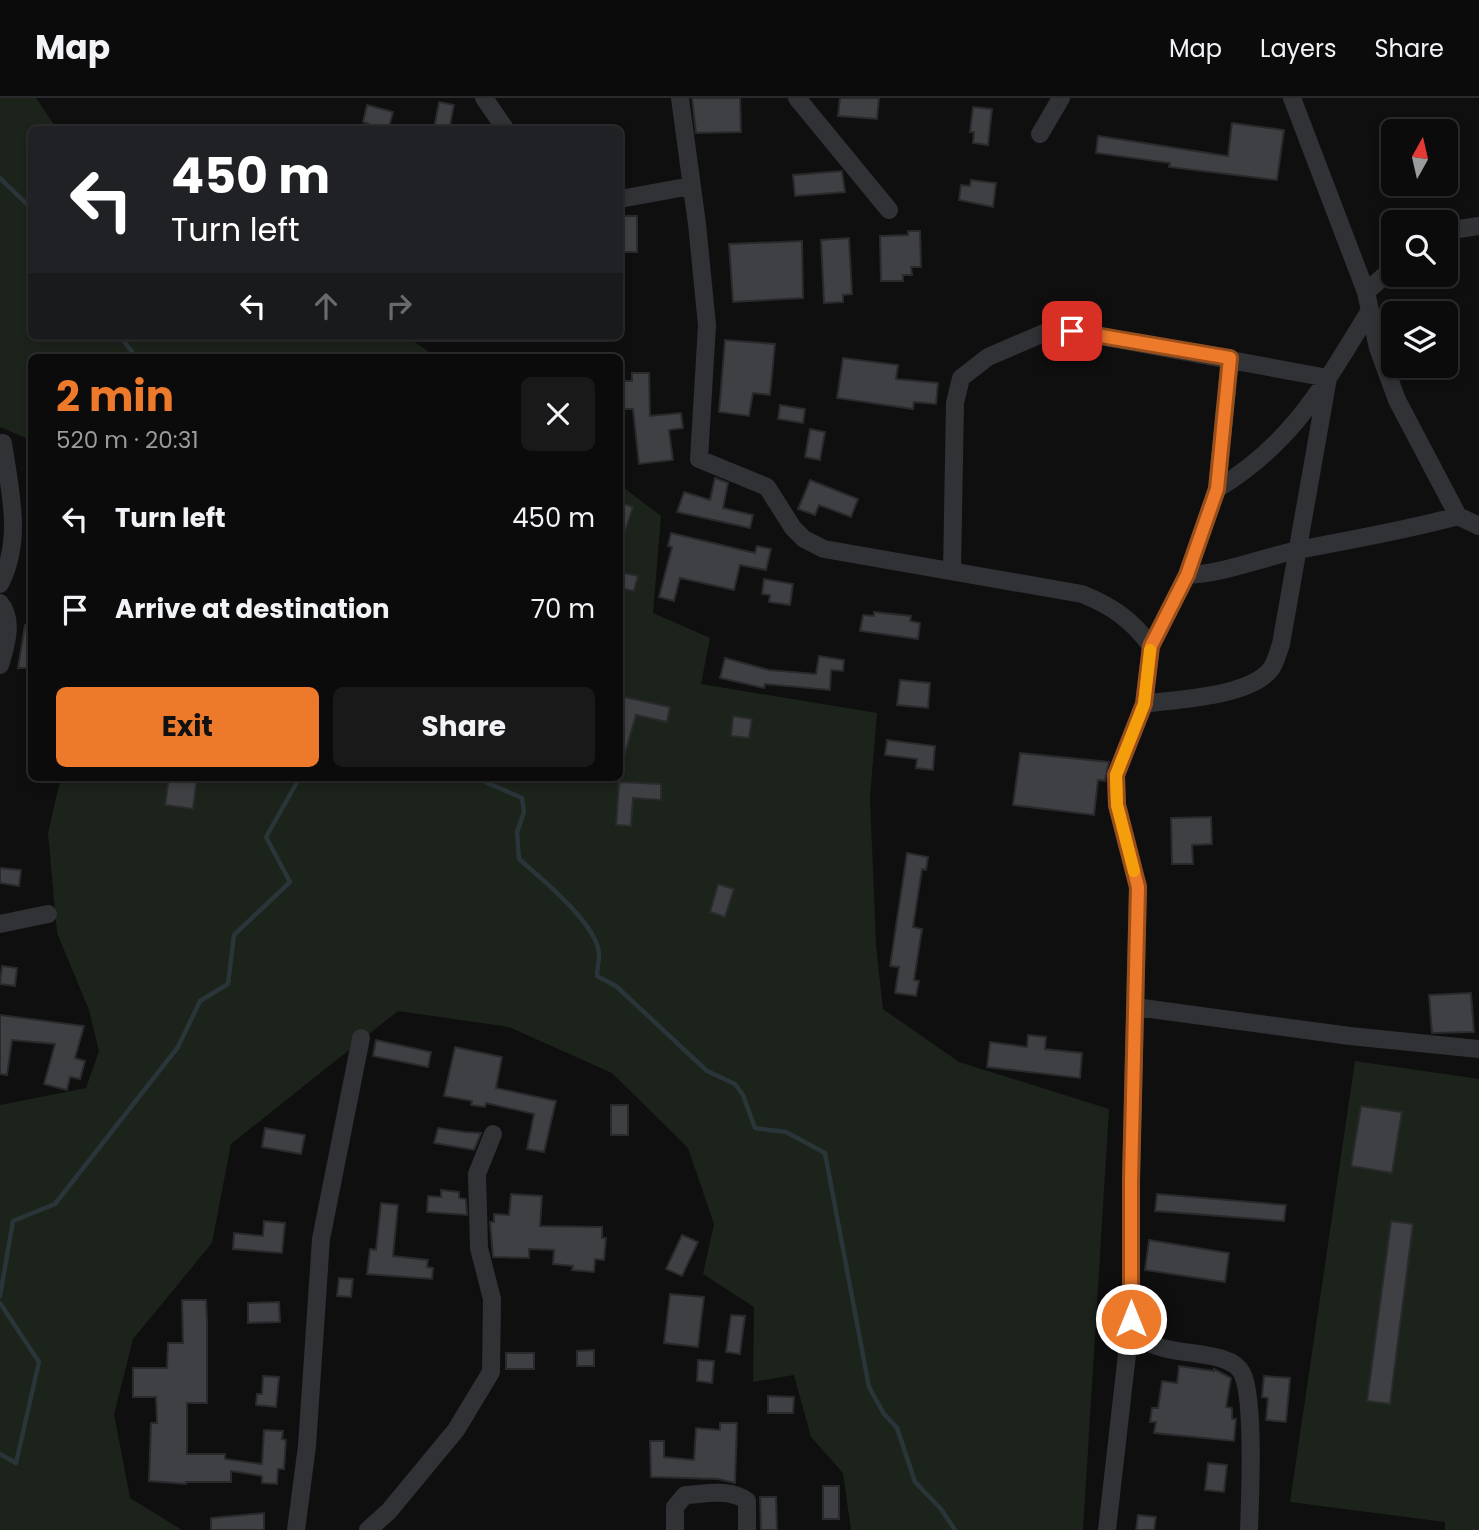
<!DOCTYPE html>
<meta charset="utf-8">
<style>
:root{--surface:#0b0b0c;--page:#19191a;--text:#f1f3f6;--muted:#9a9b9d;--line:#2b2b2d;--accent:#ed7a2a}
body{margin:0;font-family:Poppins,sans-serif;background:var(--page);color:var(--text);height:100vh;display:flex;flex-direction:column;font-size:26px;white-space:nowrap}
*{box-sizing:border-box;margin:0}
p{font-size:23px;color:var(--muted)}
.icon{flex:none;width:38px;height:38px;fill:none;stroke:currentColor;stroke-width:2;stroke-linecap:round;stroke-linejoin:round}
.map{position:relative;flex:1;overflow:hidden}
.side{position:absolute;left:28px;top:256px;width:595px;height:427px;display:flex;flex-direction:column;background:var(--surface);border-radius:10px;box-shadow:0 4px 10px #0003,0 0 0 2px var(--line)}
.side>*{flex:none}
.hud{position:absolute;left:28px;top:28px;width:595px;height:214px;border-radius:10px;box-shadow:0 4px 10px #0003,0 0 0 2px var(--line);background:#202124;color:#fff;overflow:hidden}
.needle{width:46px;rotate:8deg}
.tools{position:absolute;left:1381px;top:21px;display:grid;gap:14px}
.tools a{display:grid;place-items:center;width:77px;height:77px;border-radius:10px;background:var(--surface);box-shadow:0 4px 10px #0003,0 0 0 2px var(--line);font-size:35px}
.pin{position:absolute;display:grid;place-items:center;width:60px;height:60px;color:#fff;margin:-30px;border-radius:14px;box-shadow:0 4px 10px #0006}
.me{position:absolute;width:77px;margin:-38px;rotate:0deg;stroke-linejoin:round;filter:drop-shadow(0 0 5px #0008)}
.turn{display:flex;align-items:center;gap:24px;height:147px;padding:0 28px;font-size:32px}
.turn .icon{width:91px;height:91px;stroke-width:2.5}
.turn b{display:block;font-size:49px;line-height:60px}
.lanes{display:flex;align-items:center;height:66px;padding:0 28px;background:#0003;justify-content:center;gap:35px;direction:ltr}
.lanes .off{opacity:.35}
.round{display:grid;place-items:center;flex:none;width:74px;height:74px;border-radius:10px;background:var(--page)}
.head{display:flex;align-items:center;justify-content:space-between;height:119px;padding:0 28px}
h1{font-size:42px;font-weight:700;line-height:52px;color:var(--accent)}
.action{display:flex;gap:14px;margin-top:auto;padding:14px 28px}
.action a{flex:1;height:80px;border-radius:10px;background:var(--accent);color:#111;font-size:28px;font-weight:700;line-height:80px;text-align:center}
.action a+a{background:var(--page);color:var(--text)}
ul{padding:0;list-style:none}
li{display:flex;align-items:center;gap:21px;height:91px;padding:0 28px}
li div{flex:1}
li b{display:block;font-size:26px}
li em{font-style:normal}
header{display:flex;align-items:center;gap:42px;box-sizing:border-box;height:98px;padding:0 35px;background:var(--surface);border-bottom:2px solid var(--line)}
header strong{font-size:33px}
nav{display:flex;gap:38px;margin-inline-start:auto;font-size:24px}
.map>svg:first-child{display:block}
</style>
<header>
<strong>Map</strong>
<nav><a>Map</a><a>Layers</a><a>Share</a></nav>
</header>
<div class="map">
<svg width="1479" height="1432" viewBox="0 0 1479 1432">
<rect width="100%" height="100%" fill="#0f0f10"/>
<path fill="#1c231b" d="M0,0H36L57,31L32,32V238H406L436,259H32L31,342L0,329Z
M620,387L661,418L653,515L710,540L701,586L877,615L870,699L876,847L883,911L959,964L1109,1011L1083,1432H851L843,1375L811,1339L794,1277L753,1284L754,1209L703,1176L714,1126L688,1050L612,975L509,929L398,913L231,1046L212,1145L133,1241L114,1316L130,1400L182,1432H0V1007L86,990L99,953L89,912L57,835L48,735L61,679H620Z
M1355,963L1479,981V1432H1445V1424L1290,1404Z"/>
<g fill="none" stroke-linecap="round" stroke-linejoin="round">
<path stroke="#293538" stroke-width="4.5" d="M0,80L32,111
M120,238L136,259
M474,679L522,700L524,714L517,734L519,761C541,780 598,827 599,856C599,863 597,871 597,878L616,888L707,973L735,986L743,997L755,1030L786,1034L825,1055L869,1289L884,1316L897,1330L915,1384L941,1411L955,1432
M0,1198L13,1123L55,1106L178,949L200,903L228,886L234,837L290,784L266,739L300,679
M0,1205L39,1264L16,1365L0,1356"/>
</g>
<path fill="#3e4043" stroke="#292a2c" stroke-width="2" d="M692,0H740L741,34L696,35Z
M840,0H879L877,21L838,18Z
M439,4L454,7L449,32L434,30Z
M367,7L393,14L388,32H367L369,26L363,24Z
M973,9L992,11L988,47L973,45L974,34H970Z
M1232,25L1284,32L1277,82L1169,69L1170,65L1096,55L1098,38L1228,58Z
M842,73L845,94L795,98L793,77Z
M971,82L996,85L993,109L959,102L961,87L970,88Z
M621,118H637V154H620Z
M908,133H920L921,169H911L912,177H903V183H881L880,138L908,137Z
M849,140L852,196L843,197V204L824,205L821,142Z
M802,143L803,200L733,204L729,146Z
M725,242L775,246L770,297L753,295L749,318L719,314Z
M843,260L898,267L896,281L938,285L936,306L914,304L913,311L837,300Z
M632,275H649L650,318L681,315L683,330L669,332L673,362L639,366L633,311H620V283H632Z
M780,307L805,311L803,325L778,321Z
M810,331L825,334L820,362L805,359Z
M715,380L728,385L723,410L753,417L750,430L677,414L684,394L710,402Z
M810,382L858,401L851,419L819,407L815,417L798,411Z
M620,404L633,409L622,443H620Z
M671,435L755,455L757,448L771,451L766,472L740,467L734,492L680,480L674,503L659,499L672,449L668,448Z
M620,474L638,478L634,493L620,490Z
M764,481L793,486L790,507L769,504L770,497L762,496Z
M874,514L911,518L910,523L920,525L918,541L860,533L863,517L874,518Z
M25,527L32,528V570H18Z
M819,558L844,562L843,573L831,572L830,592L765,586L764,590L720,580L725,560L769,572L816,576Z
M900,582L930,585L928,610L897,607Z
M620,598L670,609L667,624L636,617L623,663L620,662Z
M733,618L752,621L749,640L731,638Z
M887,642L935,648L933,672L916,670L917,661L885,657Z
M1020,655L1109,664L1105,683L1098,682L1094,717L1013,707Z
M169,679H197L193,711L165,707Z
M619,684L661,686V702L633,700L631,728L616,727Z
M1211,719L1212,746L1192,747L1193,766H1172L1171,720Z
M907,755L928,759L926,772L922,771L913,829L922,831L914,882L919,883L916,898L895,895L899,869L890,868Z
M0,770L21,772L19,788L0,785Z
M718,786L734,791L725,819L710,814Z
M2,868L17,870L15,888L0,886Z
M1471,895L1474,934L1432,935L1429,897Z
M0,917L84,928L75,960L85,963L80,981L70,979L67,992L44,986L55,946L12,942L7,977L0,976Z
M1028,937L1046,939L1045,951L1082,955L1080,980L987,969L990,944L1027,949Z
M376,942L431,954L428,969L373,958Z
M455,949L502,959L496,990L556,1003L544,1054L527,1051L534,1016L486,1005L485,1009L471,1007L472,1003L444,998Z
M611,1007H628V1037H611Z
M1361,1008L1402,1014L1392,1075L1351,1068Z
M265,1030L305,1037L301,1056L262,1049Z
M438,1030L464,1034L481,1035L474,1052L434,1045Z
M441,1092L459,1094V1100L466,1101L467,1117L427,1114L428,1098L441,1099Z
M511,1096L542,1098L540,1128L602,1129V1140H606L604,1162L595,1161L594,1174L572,1172L573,1168L553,1166L554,1152L529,1151V1160L493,1159L490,1124H494V1116L509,1117Z
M1157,1096L1286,1107L1284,1123L1155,1113Z
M381,1105L398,1107L393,1158L428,1162L427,1169L433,1170L432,1181L367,1176L370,1151L376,1152Z
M264,1123L285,1125L282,1155L233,1151L234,1135L263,1138Z
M1391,1123L1413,1126L1390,1306L1367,1303Z
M682,1137L698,1144L682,1178L666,1171Z
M1149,1142L1229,1155L1225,1184L1145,1172Z
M339,1180L353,1181L351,1199L337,1198Z
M670,1196L704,1199L698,1249L664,1245Z
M182,1202H206L207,1221V1305H187V1356H225V1361L262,1366L264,1332L283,1333L282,1341L286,1342L284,1371H278L277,1386L262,1385V1378L231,1373V1384H186V1386L149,1383L151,1325H157L156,1299H133V1270H167L168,1245H183Z
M279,1204L280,1224L248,1225V1205Z
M731,1217L745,1218L740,1256L726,1254Z
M594,1252V1268H577V1253Z
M506,1255H534V1271H506Z
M698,1262L714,1263L712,1285L697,1283Z
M1179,1268L1214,1273V1271L1231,1280L1226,1309L1232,1310V1321H1236L1234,1343L1154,1335L1156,1324H1150L1152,1310H1158L1162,1283L1177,1285Z
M263,1278L279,1279L276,1309L256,1307L257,1296H262Z
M1264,1278L1290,1280L1286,1324L1266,1322L1268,1300L1262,1299Z
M768,1298L794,1299L793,1315H768Z
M720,1325H737L735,1385L718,1381L651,1379L650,1343H664V1359L694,1362L696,1330L720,1332Z
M1208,1365L1227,1367L1224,1394L1205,1392Z
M823,1388H839V1421H823Z
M760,1399H776L777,1432H761Z
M264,1415V1432H211V1420Z
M1138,1417L1156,1419L1154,1432H1136Z"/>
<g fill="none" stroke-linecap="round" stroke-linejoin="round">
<path stroke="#303235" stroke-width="18" d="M484,0L506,32
M680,0L697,126L707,227L699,361L767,389L793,430L804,441L824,451L1082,496C1112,508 1132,522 1151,548
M797,0L889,112
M1292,0L1366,194L1378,250L1397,302L1458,418L1479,428
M1040,36L1061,0
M620,101L691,88
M1446,133L1479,128
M1366,194L1393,170
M1230,260L1217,391L1187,477L1151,548L1144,606L1116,677L1117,707L1138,789L1131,1082V1221C1134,1227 1138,1236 1142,1240C1166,1261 1229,1249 1242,1275C1255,1301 1250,1399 1249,1432
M1217,391C1293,345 1324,287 1369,214
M952,473L955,305L961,280L988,259L1044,235L1072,233L1328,280
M1187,477C1227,475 1260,460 1298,452C1353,441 1403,433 1458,418
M0,486C23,441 10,394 3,345
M0,505C14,522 6,548 0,567
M1144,606C1177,601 1249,599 1271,571C1276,564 1278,554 1281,546L1328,280
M0,826L48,816
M1135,909L1350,938L1479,951
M296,1432L307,1348L321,1141L361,940
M368,1432L389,1413L456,1332L491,1274L492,1201L479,1150L477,1076L493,1036
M675,1432V1409L685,1397C706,1396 730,1390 747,1403V1432
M1107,1432L1131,1221"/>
</g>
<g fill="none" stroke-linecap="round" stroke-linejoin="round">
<defs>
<path id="route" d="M1072,233L1230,260L1217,391L1187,477L1151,548L1144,606L1116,677L1117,707L1138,789L1131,1082V1221"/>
</defs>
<use href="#route" stroke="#9a4f1b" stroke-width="18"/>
<use href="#route" stroke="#ed7a2a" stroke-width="12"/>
<path stroke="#f59e0b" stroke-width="12" d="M1134,773L1117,707L1116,677L1144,606L1150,552"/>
</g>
</svg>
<div class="tools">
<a><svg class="needle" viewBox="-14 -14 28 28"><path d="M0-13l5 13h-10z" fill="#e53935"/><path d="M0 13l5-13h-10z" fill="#9a9b9d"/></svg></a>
<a><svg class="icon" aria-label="search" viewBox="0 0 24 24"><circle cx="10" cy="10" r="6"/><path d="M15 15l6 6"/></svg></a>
<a><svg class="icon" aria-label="layers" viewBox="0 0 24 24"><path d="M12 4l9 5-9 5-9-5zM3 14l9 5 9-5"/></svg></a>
</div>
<div class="pin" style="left:1072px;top:233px;background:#d93025"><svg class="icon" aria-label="arrive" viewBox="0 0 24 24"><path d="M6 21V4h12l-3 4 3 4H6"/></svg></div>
<svg class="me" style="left:1131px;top:1221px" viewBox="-20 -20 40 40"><circle r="17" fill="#ed7a2a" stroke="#fff" stroke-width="3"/><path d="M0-11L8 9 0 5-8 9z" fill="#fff"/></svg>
<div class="hud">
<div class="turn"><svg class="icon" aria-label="left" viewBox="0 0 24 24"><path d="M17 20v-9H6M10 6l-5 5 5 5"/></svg><div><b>450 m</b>Turn left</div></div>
<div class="lanes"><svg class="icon" aria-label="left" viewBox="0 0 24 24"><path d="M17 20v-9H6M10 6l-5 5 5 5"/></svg><svg class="icon off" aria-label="ahead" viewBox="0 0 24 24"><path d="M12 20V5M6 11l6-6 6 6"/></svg><svg class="icon off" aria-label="right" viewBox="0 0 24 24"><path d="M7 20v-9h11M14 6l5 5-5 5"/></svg></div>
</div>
<section class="side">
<div class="head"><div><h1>2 min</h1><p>520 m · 20:31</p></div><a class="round"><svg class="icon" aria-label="close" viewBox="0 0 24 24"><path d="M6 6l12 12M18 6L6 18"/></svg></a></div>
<ul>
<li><svg class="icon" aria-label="left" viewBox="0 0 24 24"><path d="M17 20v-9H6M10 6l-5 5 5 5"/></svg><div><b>Turn left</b></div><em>450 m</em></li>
<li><svg class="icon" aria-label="arrive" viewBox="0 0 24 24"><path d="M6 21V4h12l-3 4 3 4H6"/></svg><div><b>Arrive at destination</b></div><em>70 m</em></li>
</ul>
<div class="action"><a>Exit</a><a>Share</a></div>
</section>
</div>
